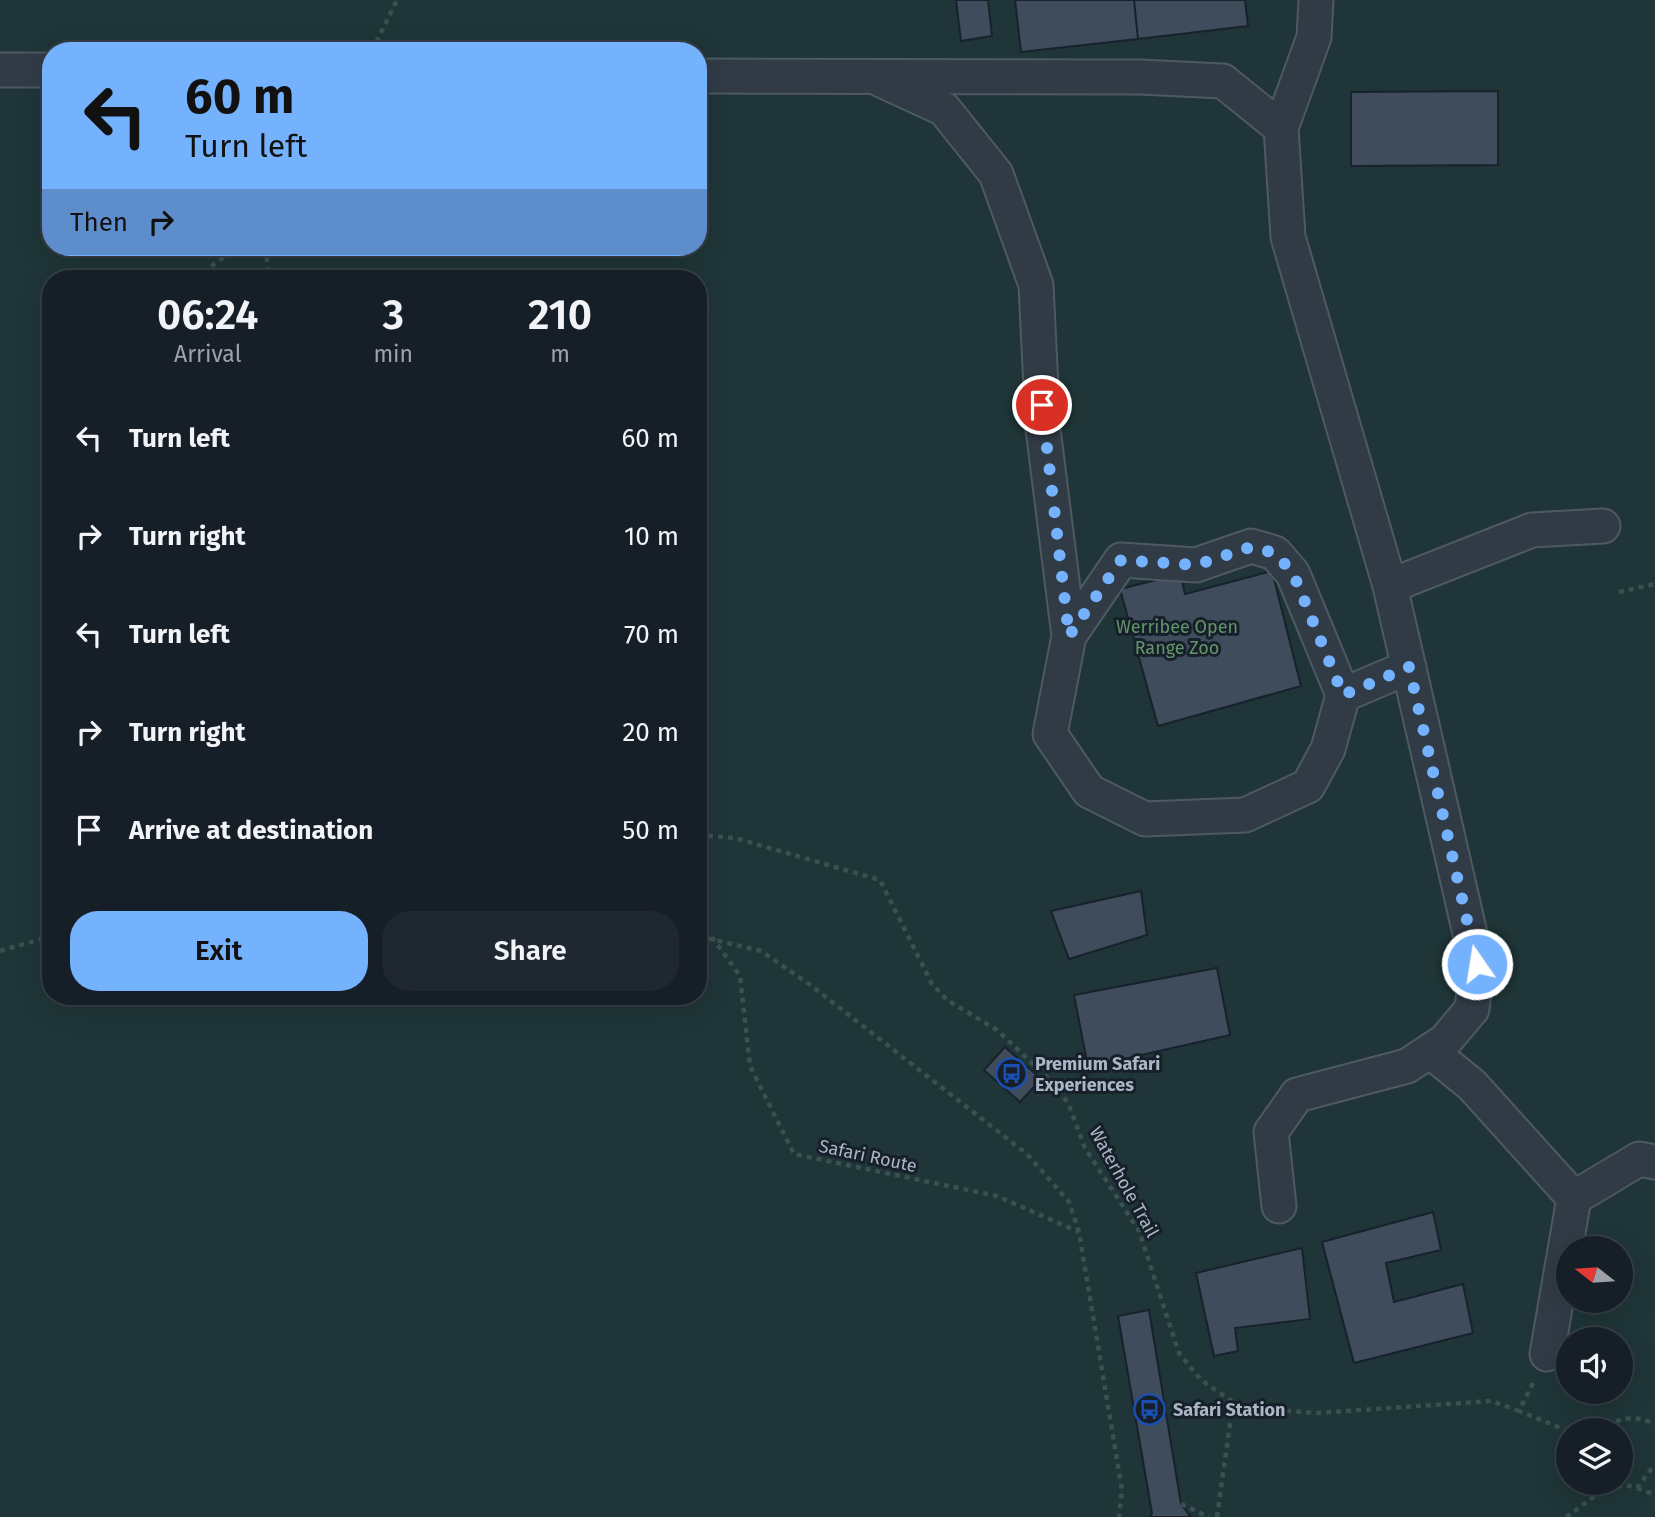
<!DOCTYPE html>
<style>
:root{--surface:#161f28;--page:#1f2730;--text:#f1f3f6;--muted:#9ea2a8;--line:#353d45;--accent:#75b2fe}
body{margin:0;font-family:"Fira Sans",sans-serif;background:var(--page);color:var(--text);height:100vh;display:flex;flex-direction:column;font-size:26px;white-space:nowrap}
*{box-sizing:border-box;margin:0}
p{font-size:23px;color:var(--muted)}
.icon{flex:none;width:38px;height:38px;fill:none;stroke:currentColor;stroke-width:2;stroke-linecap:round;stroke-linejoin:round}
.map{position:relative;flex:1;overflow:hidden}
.details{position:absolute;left:42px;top:270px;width:665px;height:735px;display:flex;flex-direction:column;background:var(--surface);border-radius:28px;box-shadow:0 7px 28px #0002,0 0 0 2px var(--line)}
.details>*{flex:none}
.hud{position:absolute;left:42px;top:42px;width:665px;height:214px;border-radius:28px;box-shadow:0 7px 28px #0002,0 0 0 2px var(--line);background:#75b2fe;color:#111;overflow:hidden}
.needle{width:46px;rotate:287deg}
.controls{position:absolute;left:1556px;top:1236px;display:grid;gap:14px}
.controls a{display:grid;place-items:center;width:77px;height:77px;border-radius:50%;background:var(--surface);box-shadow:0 7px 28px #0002,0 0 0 2px var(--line);font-size:35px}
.pin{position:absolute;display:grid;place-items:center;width:60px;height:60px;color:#fff;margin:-30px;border:4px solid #fff;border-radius:50%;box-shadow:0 2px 7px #0007}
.me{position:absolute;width:77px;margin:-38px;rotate:347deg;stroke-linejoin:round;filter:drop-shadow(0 0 5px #0008)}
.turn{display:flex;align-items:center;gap:24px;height:147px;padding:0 28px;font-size:32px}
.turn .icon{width:91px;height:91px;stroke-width:2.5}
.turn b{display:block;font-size:49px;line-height:60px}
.then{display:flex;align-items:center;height:66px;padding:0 28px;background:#0003;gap:14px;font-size:26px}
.eta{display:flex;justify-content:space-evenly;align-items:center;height:119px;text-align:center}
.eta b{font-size:42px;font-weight:600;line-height:49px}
.button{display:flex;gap:14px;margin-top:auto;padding:14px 28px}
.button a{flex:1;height:80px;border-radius:28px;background:var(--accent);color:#111;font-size:28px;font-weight:600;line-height:80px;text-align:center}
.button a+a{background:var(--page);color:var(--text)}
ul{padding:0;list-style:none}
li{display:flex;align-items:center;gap:21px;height:98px;padding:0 28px}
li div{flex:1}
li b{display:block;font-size:26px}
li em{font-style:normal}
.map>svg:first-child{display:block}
</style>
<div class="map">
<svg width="1655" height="1517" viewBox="0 0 1655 1517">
<rect width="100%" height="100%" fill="#1d2936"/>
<path fill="#1f3537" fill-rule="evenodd" d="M0,0H1655V1517H0ZM51,51H698V247H51ZM51,278H698V996H51ZM1568,1248H1620V1300H1568ZM1568,1339H1620V1391H1568ZM1568,1430H1620V1482H1568Z"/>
<path fill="#3e4c5b" stroke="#18222c" stroke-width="2" d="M956,0H988L992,36L961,41Z
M1015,0H1134L1138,39L1021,52Z
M1134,0H1245L1248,26L1138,39Z
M1498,91V165L1351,166V92Z
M1272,571L1301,686L1158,726L1120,589L1180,574L1185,594Z
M1141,891L1147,935L1069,959L1051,911Z
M1217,968L1230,1035L1088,1067L1074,995Z
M1005,1047L1041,1079L1020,1102L984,1070Z
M1433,1212L1441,1250L1386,1263L1394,1302L1463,1284L1473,1333L1354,1363L1322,1242Z
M1302,1248L1310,1319L1235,1328L1238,1351L1214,1356L1196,1273Z
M1149,1310L1181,1504L1191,1517H1150L1152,1513L1118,1316Z"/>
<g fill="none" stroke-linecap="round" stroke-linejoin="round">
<defs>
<path id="minor" d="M0,70H51
M698,76L1140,77L1223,81L1281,128L1288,237L1390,586L1477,964L1472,1009L1445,1041L1407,1066L1297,1095L1271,1132L1279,1206
M881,80L944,109L996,174L1036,285L1043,429L1069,636
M1281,128L1314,37L1316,0
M1390,586L1532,530L1603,526
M1343,695L1293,574L1275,553L1251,546L1196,565L1121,560L1069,636L1050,734L1089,791L1145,819L1245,815L1308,786L1328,749L1343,695L1409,667
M1430,1051L1472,1085L1574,1198L1639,1159L1655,1162
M1547,1354L1574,1198"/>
</defs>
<use href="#minor" stroke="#4e5964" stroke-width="37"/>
<path stroke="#395151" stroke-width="4.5" stroke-dasharray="5 5" stroke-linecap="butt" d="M372,51L397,0
M266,247L268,278
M195,278L238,247
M1619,592L1655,584
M698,835L735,838L880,880L932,984L947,1000L997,1030L1049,1079L1068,1103L1085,1148L1139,1231L1179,1353L1201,1380L1233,1402L1262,1409L1318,1413L1491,1401L1519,1411
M698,936L761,951L809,984L1027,1154L1069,1202L1079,1232L1122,1490L1119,1517
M712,937L740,976L750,1066L794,1154L997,1196L1079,1232
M0,951L51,936
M1533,1383L1519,1411L1568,1431
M1598,1430C1619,1418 1633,1414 1655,1424
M1637,1488L1655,1495
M1181,1504L1209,1517
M1217,1517L1233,1402
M1566,1517C1590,1502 1607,1478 1637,1488L1655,1464"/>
<use href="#minor" stroke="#313b46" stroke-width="33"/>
</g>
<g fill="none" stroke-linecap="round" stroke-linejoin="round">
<path stroke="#75b2fe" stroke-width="12" stroke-dasharray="0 21.6" d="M1042,405L1069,636L1121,560L1196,565L1251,547L1275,553L1293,573L1343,695L1409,667L1477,964"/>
</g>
<defs>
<symbol id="bus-ring" viewBox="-11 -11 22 22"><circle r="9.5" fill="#17202a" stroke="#1a4fb4" stroke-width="1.5"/><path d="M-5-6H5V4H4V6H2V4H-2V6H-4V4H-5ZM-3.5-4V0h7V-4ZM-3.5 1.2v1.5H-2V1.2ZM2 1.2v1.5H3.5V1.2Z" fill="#1a4fb4"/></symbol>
</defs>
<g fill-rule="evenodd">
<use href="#bus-ring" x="994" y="1056" width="35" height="35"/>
<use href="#bus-ring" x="1132" y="1392" width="35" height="35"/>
</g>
<g text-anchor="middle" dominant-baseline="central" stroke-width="6" stroke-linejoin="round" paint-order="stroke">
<g font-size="18" fill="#61956a" stroke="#17202a">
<text x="1177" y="627">Werribee Open<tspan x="1177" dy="21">Range Zoo</tspan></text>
</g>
<g font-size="18" font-weight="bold" fill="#aab6c4" stroke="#17202a" text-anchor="start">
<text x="1035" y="1064">Premium Safari<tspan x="1035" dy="21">Experiences</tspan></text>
<text x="1173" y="1410">Safari Station</text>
</g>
<g font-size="18" fill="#aab6c4" stroke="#17202a">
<text transform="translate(868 1156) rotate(12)">Safari Route</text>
<text transform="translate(1124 1182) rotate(61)">Waterhole Trail</text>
</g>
</g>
</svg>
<div class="controls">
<a><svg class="needle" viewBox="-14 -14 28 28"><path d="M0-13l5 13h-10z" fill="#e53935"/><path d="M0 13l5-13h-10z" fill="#9ea2a8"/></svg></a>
<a><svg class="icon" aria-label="sound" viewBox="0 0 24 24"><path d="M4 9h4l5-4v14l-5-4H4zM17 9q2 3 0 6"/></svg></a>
<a><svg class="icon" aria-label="layers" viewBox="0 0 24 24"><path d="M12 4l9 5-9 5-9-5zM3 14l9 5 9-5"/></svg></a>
</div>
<div class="pin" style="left:1042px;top:405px;background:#d93025"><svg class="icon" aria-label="arrive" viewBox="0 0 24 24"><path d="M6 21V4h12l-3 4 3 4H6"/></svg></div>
<svg class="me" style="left:1477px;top:964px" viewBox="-20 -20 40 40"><circle r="17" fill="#75b2fe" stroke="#fff" stroke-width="3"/><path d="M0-11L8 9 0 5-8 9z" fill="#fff"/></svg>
<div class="hud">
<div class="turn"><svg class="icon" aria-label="left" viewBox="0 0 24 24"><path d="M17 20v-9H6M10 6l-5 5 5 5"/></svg><div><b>60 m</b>Turn left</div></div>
<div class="then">Then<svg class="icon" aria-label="right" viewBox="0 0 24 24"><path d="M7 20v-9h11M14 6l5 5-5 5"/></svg></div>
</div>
<section class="details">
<div class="eta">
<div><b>06:24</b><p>Arrival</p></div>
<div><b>3</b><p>min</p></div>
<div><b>210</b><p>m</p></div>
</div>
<ul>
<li><svg class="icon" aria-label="left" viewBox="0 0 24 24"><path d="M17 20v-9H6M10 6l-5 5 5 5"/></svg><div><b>Turn left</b></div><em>60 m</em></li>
<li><svg class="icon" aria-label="right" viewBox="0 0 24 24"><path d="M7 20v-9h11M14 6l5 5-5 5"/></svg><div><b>Turn right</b></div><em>10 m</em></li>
<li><svg class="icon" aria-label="left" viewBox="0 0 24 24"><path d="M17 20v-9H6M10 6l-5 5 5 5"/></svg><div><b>Turn left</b></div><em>70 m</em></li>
<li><svg class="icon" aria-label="right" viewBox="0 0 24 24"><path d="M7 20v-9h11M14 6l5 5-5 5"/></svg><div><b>Turn right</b></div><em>20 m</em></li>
<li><svg class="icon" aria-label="arrive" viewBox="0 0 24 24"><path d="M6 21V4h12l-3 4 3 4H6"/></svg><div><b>Arrive at destination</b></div><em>50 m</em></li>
</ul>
<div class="button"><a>Exit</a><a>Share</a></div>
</section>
</div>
